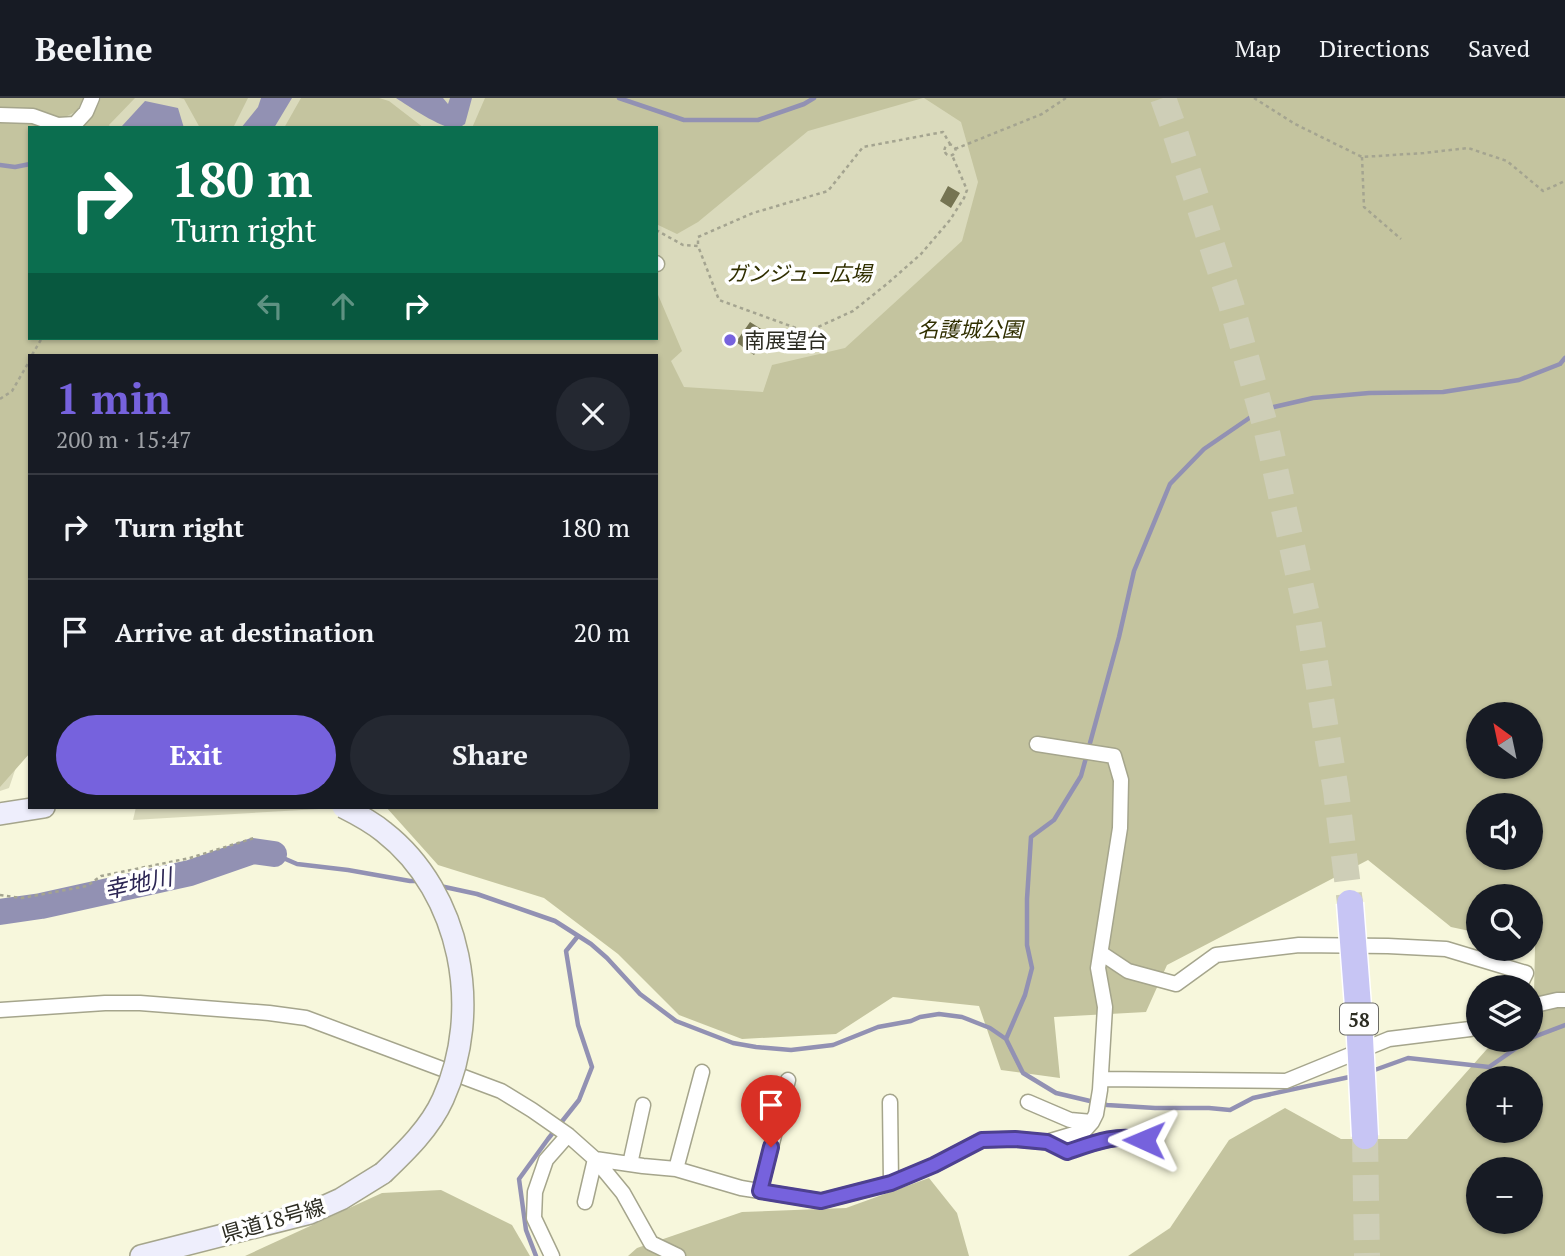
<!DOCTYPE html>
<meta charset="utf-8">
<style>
:root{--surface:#171b24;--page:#242831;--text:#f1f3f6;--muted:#9ea1a6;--line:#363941;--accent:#7662dd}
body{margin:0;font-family:"PT Serif","Noto Sans JP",serif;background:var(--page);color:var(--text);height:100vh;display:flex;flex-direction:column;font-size:26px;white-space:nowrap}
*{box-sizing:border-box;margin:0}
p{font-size:23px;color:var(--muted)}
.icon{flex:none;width:38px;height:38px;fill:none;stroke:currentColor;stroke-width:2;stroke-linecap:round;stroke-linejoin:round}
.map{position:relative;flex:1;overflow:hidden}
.panel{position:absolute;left:28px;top:256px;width:630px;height:455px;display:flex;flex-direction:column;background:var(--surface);border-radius:0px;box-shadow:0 2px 5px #0004}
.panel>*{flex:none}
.guide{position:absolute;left:28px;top:28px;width:630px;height:214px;border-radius:0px;box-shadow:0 2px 5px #0004;background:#0b6e4f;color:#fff;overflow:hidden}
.needle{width:46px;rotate:327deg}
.fabs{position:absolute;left:1466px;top:604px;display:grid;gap:14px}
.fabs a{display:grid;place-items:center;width:77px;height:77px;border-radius:50%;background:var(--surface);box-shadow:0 2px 5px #0004;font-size:35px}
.pin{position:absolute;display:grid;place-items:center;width:60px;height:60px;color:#fff;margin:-72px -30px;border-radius:50% 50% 50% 0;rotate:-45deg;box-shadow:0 0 7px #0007}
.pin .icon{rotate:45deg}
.me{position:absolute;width:77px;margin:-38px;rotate:271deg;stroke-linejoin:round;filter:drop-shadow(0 0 5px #0008)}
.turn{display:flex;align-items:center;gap:24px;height:147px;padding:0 28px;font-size:32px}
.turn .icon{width:91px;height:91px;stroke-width:2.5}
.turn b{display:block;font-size:49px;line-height:60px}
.lanes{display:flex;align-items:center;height:66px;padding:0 28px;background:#0003;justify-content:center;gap:35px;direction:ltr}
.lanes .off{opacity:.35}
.round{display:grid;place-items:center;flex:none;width:74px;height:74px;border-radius:37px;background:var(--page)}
.overview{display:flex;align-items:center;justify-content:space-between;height:119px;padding:0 28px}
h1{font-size:42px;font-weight:800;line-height:52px;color:var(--accent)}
.button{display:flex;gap:14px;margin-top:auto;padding:14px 28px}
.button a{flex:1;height:80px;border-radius:42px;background:var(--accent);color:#fff;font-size:28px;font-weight:800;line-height:80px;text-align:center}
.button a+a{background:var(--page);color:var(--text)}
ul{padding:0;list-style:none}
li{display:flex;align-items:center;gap:21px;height:105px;padding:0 28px;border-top:2px solid var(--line)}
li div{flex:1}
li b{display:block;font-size:26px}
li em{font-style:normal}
header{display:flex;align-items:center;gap:42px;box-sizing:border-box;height:98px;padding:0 35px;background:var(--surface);border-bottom:2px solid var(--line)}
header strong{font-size:33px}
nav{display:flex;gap:38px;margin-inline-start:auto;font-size:24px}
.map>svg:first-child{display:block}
</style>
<header>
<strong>Beeline</strong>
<nav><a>Map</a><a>Directions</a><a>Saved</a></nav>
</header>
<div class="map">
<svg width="1565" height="1158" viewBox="0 0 1565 1158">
<rect width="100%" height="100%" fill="#f7f7dc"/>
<path fill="#dadabc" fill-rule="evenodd" d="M0,0H1467L830,538L656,257H30V628L9,690L0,693ZM30,30H656V240H30Z
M136,709H318L319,711L133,722Z"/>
<path fill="#c4c49f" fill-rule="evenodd" d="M0,0H83L77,13L63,20L59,30H30V240H656V192L682,253L671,263L684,289L763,294L772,267L845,250L962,143L978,84L961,24L924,0H1565V1158H1128L1170,1130L1229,1042L1285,1010L1341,1041H1407L1495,942H1531V900L1534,897L1535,848L1531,847V798H1479V835L1451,829L1368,762L1167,867L1146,914L1054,919L1060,980L1001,972L979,908L893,899L836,936L742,941L679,917L618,856L544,800L438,767L386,709H656V257H30V655L0,689ZM1479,616H1531V668H1479ZM1479,707H1531V760H1479ZM1479,980H1531V1032H1479ZM1479,1071H1531V1124H1479Z
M101,0H135L109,27L111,30H80C90,22 97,12 101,0Z
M179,0H248L233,30H200L184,1Z
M301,0H379L389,3L424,30H284Z
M485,0H923L808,33L698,124L677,136L656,126V30H472Z
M929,1080L957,1115L969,1158H628L637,1150L742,1114L846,1110Z
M441,1092L512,1127L530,1158H245L382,1095Z"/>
<path fill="#9291b3" d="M261,0H292L274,30H241L258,9Z
M396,0H443L448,6L450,0H472L465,26C460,29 460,30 454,30C441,30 408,8 396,0Z
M145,3L178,10L184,30H124L122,28Z"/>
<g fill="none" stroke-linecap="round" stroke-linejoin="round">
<path stroke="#9291b3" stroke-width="4.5" d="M619,0L684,22H758L804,6L814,0
M0,67L15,69L30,66
M274,756L297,766L348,772L410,783H417
M440,788L477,796L555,823L591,846L607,860L640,896L676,923L733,945L756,949L791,952L833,947L878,929L911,923L920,919L939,916L962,919L990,930L1006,941L1023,975L1056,995L1107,1007L1155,1010H1209L1230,1012L1253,1000L1354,978
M1531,940L1565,927
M1006,941L1025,897L1032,870L1027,847V801L1031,739L1054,722L1081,678L1119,539L1134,473L1170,386L1204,351L1261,312L1313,300L1369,295L1443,294L1519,282L1560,266L1565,260
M1369,974L1408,960L1489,969L1528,942
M536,1158L526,1132L519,1081L548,1041L579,1002L592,969L578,927L566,853L578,838"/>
<path stroke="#9291b3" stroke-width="26" d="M0,814L41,808L190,775L253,753L274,756"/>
</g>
<path fill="#757452" d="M948,88L960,95L951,110L940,103Z
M750,224L769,236L754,257L736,244Z"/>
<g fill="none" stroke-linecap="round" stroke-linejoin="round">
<path stroke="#ceceb7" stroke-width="26" stroke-dasharray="26 13" stroke-linecap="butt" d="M1163,0L1173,28L1231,206L1267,334L1308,521L1336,693L1350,805
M1365,1038L1367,1158"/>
<defs>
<path id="street" d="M0,17L33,18L58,27L75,26L86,14L92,0
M656,165L657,166
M1101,855L1128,873L1176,886L1216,857L1299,847L1388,848L1446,851L1526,875L1519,889
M1531,908L1557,902H1565
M0,912L105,905H140L269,915L306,920L501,993L532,1012L568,1037L595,1061L643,1068L676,1071L741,1090L821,1103L891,1085L934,1067L982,1042L1015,1041L1047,1044L1084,1033L1092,1024L1096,1016L1100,992L1105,909L1098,870L1120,730L1121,682L1114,658L1037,646
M1101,981L1286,983L1389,941L1470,931L1479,924
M890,1004L891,1085
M1028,1004L1070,1022L1092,1024
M1047,1044L1067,1053C1092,1046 1118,1035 1144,1042
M595,1061L623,1095L651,1145L678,1158
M630,1066L643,1007
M676,1071L702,974
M760,1093L788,982
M585,1104L595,1061
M552,1158L534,1120L535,1094L546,1062L568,1037"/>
<path id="secondary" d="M0,716L44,709
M141,1158L310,1115L341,1101L383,1075"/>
</defs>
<use href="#street" stroke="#a5a58c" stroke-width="17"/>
<use href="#secondary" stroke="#a5a58c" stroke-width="24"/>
<path stroke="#a4a490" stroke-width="2.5" stroke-dasharray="3.5 3.5" stroke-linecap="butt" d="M1254,0L1295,26L1362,59L1424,55L1468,50L1507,63L1543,93L1565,83
M944.5 52a5.5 5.5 0 1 1 11 0a5.5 5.5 0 1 1-11 0Z
M955,51L1042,16L1066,0
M1362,59L1364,109L1401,141
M656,132L683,147L698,148L719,202L807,234L853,213L888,185L921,156L950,122L964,100L967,92L952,57
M698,146V139L753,115L828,93L863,49L943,34L950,46
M32,257L42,240
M0,301L12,293L30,262
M0,797L22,800L87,788L101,778L190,760L254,740"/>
<use href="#street" stroke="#fff" stroke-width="14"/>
<use href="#secondary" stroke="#eeeefc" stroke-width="21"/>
<defs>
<path id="secondary-bridge" d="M343,709C357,716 372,724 384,734C462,795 483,913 443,1001C430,1030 406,1053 383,1075"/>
<path id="highway-bridge" d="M1350,805L1359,921L1365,1038"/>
</defs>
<use href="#secondary-bridge" stroke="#a5a58c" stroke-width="24" stroke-linecap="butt"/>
<use href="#highway-bridge" stroke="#fff" stroke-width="29" stroke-linecap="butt"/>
<use href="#secondary-bridge" stroke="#eeeefc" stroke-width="21"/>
<use href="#highway-bridge" stroke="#c7c5f4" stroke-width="26"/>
</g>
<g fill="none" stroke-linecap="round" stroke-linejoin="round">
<defs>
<path id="route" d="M771,1049L760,1093L821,1103L891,1085L934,1067L982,1042L1015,1041L1047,1044L1067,1054C1093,1045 1117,1035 1144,1042"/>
</defs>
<use href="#route" stroke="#4d4090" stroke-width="18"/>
<use href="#route" stroke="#7662dd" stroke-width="12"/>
</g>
<circle fill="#7662dd" stroke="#fff" stroke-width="2.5" cx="730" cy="242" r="7"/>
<g text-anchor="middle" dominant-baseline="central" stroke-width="7" stroke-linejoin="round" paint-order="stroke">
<rect fill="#fff" stroke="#6b6b64" stroke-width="2" x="1340" y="905.5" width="38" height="31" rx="5"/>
<g font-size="19" font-weight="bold" fill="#2c2c22">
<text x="1359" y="921">58</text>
</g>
<g font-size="21" font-style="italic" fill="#302f00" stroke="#fff">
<text x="799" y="175">ガンジュー広場</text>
<text x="970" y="231">名護城公園</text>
</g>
<g font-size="21" fill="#2c2c22" stroke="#fff" text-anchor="start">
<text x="744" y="242">南展望台</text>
</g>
<g font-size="21" fill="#2c2c22" stroke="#fff">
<text transform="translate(273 1122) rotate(-16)">県道18号線</text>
</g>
<g font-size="23" font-style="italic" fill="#2d2755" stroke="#fff">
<text transform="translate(138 785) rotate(-12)">幸地川</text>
</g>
</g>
</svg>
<div class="fabs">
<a><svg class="needle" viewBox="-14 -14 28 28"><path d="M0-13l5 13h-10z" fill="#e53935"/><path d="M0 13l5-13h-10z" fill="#9ea1a6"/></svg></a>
<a><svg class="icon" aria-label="sound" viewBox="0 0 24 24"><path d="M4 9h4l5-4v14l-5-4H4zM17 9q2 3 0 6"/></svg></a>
<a><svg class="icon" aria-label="search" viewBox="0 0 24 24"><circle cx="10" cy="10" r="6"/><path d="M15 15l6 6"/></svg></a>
<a><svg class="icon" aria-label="layers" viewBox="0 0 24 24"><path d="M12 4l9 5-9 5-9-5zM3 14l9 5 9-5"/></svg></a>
<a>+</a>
<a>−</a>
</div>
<div class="pin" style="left:771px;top:1049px;background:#d93025"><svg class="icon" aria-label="arrive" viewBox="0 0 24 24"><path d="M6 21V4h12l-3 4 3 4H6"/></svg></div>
<svg class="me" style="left:1144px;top:1042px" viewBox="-20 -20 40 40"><path d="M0-17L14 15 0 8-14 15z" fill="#7662dd" stroke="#fff" stroke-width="4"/></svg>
<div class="guide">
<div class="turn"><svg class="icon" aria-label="right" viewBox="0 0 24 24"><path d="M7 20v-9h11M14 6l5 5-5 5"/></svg><div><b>180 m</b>Turn right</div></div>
<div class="lanes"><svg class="icon off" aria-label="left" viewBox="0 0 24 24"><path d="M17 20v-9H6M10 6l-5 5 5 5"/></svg><svg class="icon off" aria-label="ahead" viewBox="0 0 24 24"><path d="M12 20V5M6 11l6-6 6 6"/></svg><svg class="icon" aria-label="right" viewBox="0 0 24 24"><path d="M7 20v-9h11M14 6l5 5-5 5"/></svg></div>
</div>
<section class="panel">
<div class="overview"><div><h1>1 min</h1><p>200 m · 15:47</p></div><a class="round"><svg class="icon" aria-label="close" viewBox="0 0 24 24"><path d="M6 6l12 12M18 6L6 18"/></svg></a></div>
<ul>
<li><svg class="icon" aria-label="right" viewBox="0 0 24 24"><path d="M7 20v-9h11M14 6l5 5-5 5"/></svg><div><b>Turn right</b></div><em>180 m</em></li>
<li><svg class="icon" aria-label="arrive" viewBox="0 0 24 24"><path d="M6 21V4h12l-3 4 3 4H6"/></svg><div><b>Arrive at destination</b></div><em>20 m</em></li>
</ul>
<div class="button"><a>Exit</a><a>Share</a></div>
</section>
</div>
